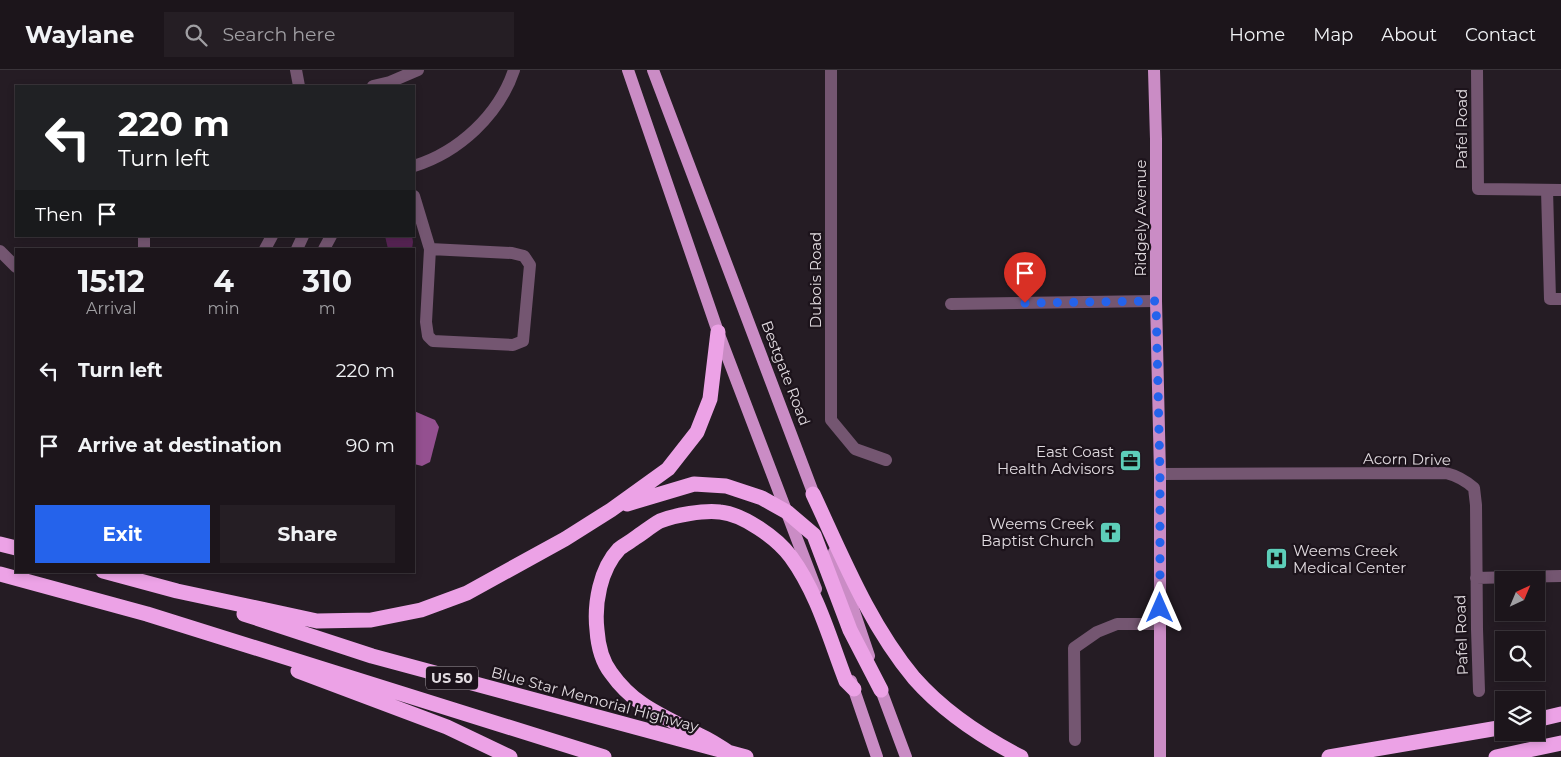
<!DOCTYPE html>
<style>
:root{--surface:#1c151b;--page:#251e24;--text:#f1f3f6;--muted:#a09fa3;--line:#3a343a;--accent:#2563eb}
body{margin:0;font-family:Montserrat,sans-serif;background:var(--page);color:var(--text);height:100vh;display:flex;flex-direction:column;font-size:19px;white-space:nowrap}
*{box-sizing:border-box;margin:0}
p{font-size:16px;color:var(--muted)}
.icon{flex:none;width:28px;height:28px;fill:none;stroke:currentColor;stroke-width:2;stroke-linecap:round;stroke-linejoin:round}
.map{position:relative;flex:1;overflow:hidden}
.side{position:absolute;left:15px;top:178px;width:400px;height:325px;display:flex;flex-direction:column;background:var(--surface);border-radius:0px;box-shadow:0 2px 8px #0003,0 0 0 1px var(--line)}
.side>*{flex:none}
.top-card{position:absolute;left:15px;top:15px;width:400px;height:152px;border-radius:0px;box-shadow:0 2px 8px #0003,0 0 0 1px var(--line);background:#202124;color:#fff;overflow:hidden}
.needle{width:32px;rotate:44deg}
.buttons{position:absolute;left:1495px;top:501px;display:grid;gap:10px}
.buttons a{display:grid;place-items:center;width:50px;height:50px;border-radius:0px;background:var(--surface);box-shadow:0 2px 8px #0003,0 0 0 1px var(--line);font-size:25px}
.pin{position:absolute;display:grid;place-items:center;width:42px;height:42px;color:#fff;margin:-51px -21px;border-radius:50% 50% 50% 0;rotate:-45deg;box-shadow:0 0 5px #0007}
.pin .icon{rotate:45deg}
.me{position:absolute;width:55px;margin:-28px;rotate:0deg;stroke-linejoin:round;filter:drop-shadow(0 0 4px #0008)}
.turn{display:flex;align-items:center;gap:18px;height:105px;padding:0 20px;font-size:22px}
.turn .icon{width:65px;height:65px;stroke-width:2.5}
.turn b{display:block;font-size:35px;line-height:42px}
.then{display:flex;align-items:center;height:48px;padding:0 20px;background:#0003;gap:10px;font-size:19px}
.eta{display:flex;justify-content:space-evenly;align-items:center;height:85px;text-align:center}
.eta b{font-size:30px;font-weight:700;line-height:35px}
.button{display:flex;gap:10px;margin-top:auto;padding:10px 20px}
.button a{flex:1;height:58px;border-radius:0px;background:var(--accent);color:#fff;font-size:20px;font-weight:700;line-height:58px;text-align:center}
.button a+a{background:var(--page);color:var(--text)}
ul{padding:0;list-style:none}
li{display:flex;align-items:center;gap:15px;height:75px;padding:0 20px}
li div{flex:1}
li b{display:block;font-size:19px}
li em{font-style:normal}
header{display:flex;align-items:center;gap:30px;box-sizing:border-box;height:70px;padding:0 25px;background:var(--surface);border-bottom:1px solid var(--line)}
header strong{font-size:24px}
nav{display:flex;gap:28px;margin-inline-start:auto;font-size:18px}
.search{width:350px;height:45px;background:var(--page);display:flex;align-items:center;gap:12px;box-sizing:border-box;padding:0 18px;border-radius:0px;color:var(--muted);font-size:19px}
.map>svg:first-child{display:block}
</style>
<header>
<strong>Waylane</strong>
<div class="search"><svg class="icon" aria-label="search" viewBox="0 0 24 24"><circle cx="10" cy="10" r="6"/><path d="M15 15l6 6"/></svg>Search here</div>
<nav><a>Home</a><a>Map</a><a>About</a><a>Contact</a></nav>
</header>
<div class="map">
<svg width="1561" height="687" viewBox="0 0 1561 687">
<rect width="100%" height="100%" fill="#251c24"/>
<path fill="#572454" d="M385,166H412L413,172L412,179H388Z"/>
<path fill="#945090" d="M414,341L435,350L439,357L430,392L422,396L414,394Z"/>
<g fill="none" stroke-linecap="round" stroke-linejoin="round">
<path stroke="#745671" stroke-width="12" d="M296,0L299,16
M831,0V350L855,379L886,390
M1477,0L1478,119L1561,120
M373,16L390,12L418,0
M414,96C459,82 499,45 514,0
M1547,120L1550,229H1561
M414,126L430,179L426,252L428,266L433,271L513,275L523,271L530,195L524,186L512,183L430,179
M144,179V166
M265,179L272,166
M297,179L303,166
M324,179L331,166
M0,181L16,197
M951,234L1156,231
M1160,404L1446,403C1458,406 1465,410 1474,418L1476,435L1477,559L1479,621
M1476,508L1561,506
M1075,670L1074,578L1097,562L1117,554H1160"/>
<path stroke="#ca8cc5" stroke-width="12" d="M628,0L718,262L816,519
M653,0L817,433
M1154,0L1156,69V231L1160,404V687
M834,482L869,586
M851,611L877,687
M878,612L906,687"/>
<path stroke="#eca2e6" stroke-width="15" d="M813,424C842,486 869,554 914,608C943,641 982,667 1021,687
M627,434L694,414L726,416L762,428L787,442L814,465L850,560L881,620
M0,474L16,478
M103,501L177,521L317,551L371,550L421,540L467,523L565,469L611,440L668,399L697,362L710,329L718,262
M0,504L147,544L604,687
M244,544L372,586L746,687
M298,601L447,657L510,687
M1536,650L1561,644
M731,684C721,677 710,670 699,665C664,646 635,637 611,603C601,590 598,575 597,560C594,534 600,499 619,479C624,475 630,472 635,468C643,463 651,456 660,451C675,445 704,440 720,442C743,444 777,468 791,487C818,524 830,570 846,611L854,619
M1329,687L1504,657
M1496,687L1561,673"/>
</g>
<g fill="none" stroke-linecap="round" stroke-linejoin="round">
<path stroke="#2563eb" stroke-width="9" stroke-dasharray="0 16.2" d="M1025,233L1156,231L1160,404V538"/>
</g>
<defs>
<symbol id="office-square" viewBox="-11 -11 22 22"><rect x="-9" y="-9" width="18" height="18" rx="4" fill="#5dceb9" stroke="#1c131b"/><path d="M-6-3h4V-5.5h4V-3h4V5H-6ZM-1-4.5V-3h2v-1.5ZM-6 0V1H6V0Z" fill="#111"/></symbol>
<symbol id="church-square" viewBox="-11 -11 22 22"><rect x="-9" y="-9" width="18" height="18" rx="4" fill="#5dceb9" stroke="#1c131b"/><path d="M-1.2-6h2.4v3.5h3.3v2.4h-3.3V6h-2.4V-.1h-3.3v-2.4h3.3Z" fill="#111"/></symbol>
<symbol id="hospital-square" viewBox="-11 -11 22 22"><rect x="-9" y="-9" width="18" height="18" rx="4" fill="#5dceb9" stroke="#1c131b"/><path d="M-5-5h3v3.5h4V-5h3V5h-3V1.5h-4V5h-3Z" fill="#111"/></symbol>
</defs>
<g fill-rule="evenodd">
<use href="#office-square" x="1118" y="378" width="25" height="25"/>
<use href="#church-square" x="1098" y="450" width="25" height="25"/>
<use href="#hospital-square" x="1264" y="476" width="25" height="25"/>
</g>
<g text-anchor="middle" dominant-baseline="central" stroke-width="4.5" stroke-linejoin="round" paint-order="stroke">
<rect fill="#1c131b" stroke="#a59ea4" stroke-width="1" x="426" y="596.5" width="52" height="23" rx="4"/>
<g font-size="14" font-weight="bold" fill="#e0dadf">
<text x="452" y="608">US 50</text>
</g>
<g font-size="15" fill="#e0dadf" stroke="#1c131b">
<text transform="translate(1461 59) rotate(-90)">Pafel Road</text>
<text transform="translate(1140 148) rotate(-90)">Ridgely Avenue</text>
<text transform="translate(815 210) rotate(-90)">Dubois Road</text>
<text transform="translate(786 303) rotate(69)">Bestgate Road</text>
<text transform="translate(1407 389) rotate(1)">Acorn Drive</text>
<text transform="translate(1461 565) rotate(-92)">Pafel Road</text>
<text transform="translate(595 629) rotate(15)">Blue Star Memorial Highway</text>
</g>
<g font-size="15" fill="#e0dadf" stroke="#1c131b" text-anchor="end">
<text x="1114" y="381">East Coast<tspan x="1114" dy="17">Health Advisors</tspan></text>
<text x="1094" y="453">Weems Creek<tspan x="1094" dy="17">Baptist Church</tspan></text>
<text x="1293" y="480" text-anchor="start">Weems Creek<tspan x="1293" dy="17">Medical Center</tspan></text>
</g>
</g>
</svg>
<div class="buttons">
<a><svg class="needle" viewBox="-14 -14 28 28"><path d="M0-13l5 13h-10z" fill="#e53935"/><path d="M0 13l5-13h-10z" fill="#a09fa3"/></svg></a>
<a><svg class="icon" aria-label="search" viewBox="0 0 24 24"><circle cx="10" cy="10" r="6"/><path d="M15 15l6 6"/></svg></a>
<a><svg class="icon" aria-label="layers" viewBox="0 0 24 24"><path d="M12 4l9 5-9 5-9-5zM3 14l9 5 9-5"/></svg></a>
</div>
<div class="pin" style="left:1025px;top:233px;background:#d93025"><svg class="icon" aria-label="arrive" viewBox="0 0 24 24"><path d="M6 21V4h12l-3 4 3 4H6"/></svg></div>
<svg class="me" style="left:1160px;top:538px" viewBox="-20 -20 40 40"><path d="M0-17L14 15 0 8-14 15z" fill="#2563eb" stroke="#fff" stroke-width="4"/></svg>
<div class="top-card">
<div class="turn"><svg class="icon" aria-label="left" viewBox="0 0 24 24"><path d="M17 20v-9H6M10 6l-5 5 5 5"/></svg><div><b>220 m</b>Turn left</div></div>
<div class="then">Then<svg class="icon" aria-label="arrive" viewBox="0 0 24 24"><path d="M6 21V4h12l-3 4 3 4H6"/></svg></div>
</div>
<section class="side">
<div class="eta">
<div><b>15:12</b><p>Arrival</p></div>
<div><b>4</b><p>min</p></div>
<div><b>310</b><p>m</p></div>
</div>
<ul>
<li><svg class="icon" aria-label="left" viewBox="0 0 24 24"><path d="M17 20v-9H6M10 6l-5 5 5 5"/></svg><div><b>Turn left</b></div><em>220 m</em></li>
<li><svg class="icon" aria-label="arrive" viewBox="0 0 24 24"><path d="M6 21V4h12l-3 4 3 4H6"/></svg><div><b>Arrive at destination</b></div><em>90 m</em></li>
</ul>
<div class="button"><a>Exit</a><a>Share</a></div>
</section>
</div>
